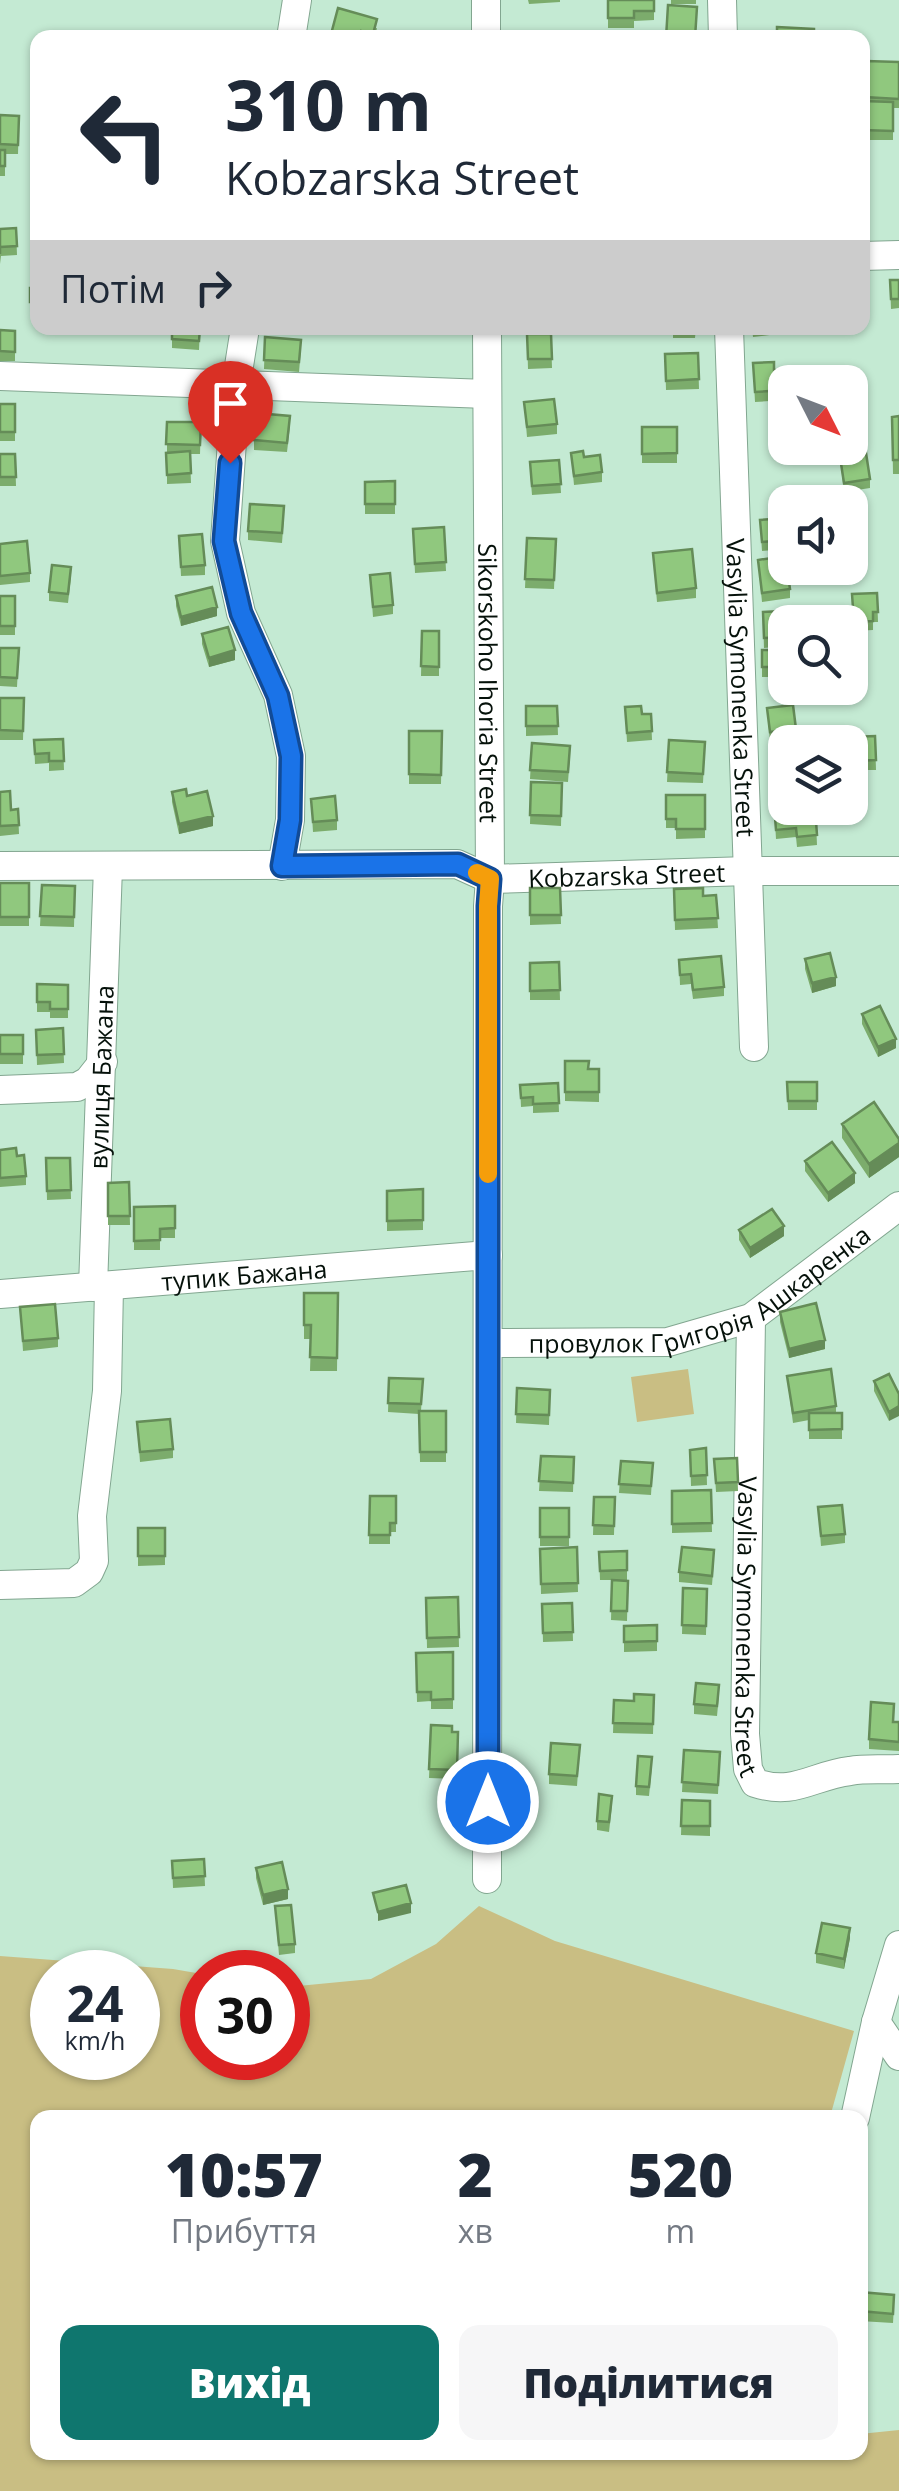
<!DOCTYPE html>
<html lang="uk">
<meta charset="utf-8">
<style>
:root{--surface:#fff;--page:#f6f6f7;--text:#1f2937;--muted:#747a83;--accent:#0f766e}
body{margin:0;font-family:"Open Sans",sans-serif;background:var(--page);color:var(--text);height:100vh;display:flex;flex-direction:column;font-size:38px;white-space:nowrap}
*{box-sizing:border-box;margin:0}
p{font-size:32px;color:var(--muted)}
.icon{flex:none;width:55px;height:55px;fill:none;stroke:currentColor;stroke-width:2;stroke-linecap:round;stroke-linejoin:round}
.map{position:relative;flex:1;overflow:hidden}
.drawer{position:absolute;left:30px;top:2110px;width:838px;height:350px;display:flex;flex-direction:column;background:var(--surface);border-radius:20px;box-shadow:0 2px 8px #0004}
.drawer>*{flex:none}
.top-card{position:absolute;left:30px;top:30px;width:840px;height:305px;border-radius:20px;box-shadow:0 2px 8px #0004;background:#fff;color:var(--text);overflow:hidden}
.needle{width:65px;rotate:132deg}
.buttons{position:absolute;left:768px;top:365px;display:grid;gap:20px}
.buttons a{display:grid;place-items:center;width:100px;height:100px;border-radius:20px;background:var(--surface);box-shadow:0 2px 8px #0004;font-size:50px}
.speed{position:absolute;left:30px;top:1950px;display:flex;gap:20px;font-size:50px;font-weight:700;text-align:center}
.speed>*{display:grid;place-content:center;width:130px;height:130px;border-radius:50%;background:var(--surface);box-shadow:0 2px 8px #0004;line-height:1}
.speed small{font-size:25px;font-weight:400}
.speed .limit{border:15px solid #d22;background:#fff;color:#111}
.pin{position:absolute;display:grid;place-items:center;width:85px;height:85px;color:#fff;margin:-102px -42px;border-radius:50% 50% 50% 0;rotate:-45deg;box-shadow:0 0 10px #0007}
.pin .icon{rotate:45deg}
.me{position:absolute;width:110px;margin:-55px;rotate:0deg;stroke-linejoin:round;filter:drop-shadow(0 0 8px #0008)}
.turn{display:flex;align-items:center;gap:35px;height:210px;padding:0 30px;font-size:45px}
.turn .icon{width:130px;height:130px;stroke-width:2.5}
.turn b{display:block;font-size:70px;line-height:85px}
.then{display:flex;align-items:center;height:95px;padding:0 30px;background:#0003;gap:20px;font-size:38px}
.eta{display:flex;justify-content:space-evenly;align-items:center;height:170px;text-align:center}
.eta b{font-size:60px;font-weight:800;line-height:70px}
.cta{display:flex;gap:20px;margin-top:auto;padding:20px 30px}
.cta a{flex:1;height:115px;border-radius:20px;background:var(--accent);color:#fff;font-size:40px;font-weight:800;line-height:115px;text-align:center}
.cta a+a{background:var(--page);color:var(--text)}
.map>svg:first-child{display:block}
</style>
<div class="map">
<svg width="899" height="2491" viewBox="0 0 899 2491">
<rect width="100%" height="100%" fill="#c4ead3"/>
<path fill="#c9be83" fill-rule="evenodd" d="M688,1369L694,1414L637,1422L631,1377Z
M479,1906L555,1941L854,2031L830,2117L38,2118V2452H860V2434L899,2430V2491H0V1956L173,1969L202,1974V2058H288V1984L298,1986L371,1979L436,1944ZM52,1972H138V2058H52Z"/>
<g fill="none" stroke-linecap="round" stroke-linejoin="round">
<defs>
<g id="minor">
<path d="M486,0V38"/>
<path d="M722,0L723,38"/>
<path d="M291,38L297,0"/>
<path d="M862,256L899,255"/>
<path d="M245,328L236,385L225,541L241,613L278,695L291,756L290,820L282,866"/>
<path id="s1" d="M487,328L490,879L488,906L487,1879"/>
<path id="s2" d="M729,328L754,1047"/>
<path d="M0,376L487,394"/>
<path id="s3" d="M0,866L457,864L490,879L748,871H899"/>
<path d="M0,1090L77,1087L88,1081L103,1062"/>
<path id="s4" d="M93,1287L108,867"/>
<path id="s5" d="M0,1294L488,1255"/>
<path id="s6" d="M751,1318L745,1734L748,1769L755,1783C795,1796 811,1776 850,1771C866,1768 883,1770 899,1769"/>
<path id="s7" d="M489,1343L668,1342L751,1318L899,1206"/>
<path d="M0,1585L74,1583L89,1572L94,1561L92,1516L107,1391L109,1286"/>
<path d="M876,2022L899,2056"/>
<path d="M855,2118L876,2022L899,1945"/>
</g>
</defs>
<use href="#minor" stroke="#82a690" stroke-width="30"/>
<use href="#minor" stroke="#fff" stroke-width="28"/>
</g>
<path fill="#7cac6c" d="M528,0H560V2L529,4Z
M608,0H654V20L634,21V28H608Z
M671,0H696V4H671Z
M377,28L375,38H330Z
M866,61L899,62V108H893V140H862V101H864Z
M0,115L19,116L18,154H5V176H0Z
M16,228L17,255L1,256L0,264V229Z
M38,276V311H30V288H34Z
M890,280H899V308L891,309Z
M172,328H200L199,350L172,348Z
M664,328H696L695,338H673V331H664Z
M752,328H785V333L753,337Z
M0,330L15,331V361H0Z
M527,334H551L552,368L528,369Z
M265,337L301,349L299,372L264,369Z
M698,353L699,389L666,390L665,354Z
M753,363L774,370L785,382V400L755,402Z
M524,402L557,424V434L527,437Z
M0,404H15V441H0Z
M899,416V474H893L892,417Z
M167,422H201L200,454H190L191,483L167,484Z
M290,426L287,452L254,450V440Z
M642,427H677V463H642Z
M571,453L584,457L602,472V482L574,485Z
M0,454H15L16,486H0Z
M840,457L870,479V488L844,492Z
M559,460L561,493L532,495L530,471Z
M395,481V514H365V482Z
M284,516L282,543L248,540V531Z
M785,518V549L762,551L760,520Z
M444,527L446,571L415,573L413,529Z
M179,536L205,565V575L181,576Z
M527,538L556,539L554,589L525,588Z
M0,544L30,573V582L0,585Z
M653,553L696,588V598L657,602Z
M758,560L790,589V598L762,602Z
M802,568H827V579L803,582Z
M370,575L393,605V614L373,617Z
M71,577L68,603L49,601V592Z
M877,593L878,622H873V630L854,631L852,594Z
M0,596H15V635H0Z
M176,596L217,616L181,626L176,606Z
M763,612L785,622V646L764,648Z
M422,631H439V676H421Z
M202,634L235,660L209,667L202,644Z
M850,642L861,681V691L844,692L843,688H850Z
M0,648H19L17,687L0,686Z
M762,650H785V688H792L773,689L772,677H762Z
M0,698H24L23,740H0Z
M526,706H557L558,735L526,736Z
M625,707L642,714H651L652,740L627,742Z
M767,708L796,729V738L770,742Z
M409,731H442L441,784H409Z
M875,736L876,770H851V737Z
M63,739L64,770L49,771V763L35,764L34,740Z
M669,740L705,742L703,783L667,782Z
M532,743L570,755L568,782L530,779Z
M785,757V789L775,790L773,758Z
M531,782L562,783L561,826L530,824Z
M0,792L11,810L18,809L19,834L0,836Z
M172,792L187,796L213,826L179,834L172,802Z
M666,795H705V838L676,839V828H666Z
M311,799L337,820V830L313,832Z
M774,805L807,822L816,821L817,845L797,847L796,837L776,839Z
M0,883H29V926H0Z
M42,885L75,886L74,927L40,926Z
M530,888H560L561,924L530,925Z
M674,889L703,896L716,895L718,928L675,930Z
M805,959L836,986L812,993L805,969Z
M679,960L724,987V996L693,999L691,984L680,985Z
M559,962L560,1000H530V963Z
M37,984L68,985V1018H50V1012H37Z
M862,1014L896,1048L878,1057L862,1024Z
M63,1028L64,1063L37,1065L36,1030Z
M0,1035H23V1064H0Z
M565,1061L588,1069H599V1102L565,1101Z
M787,1082H817V1110H788Z
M558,1083L559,1112L533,1113V1106L521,1107L520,1085Z
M842,1124L899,1139V1157L869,1178L842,1138Z
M0,1150L17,1156L26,1176V1185L0,1187Z
M46,1158H70L71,1199L47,1200Z
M805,1161L855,1183L828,1202L805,1171Z
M129,1182L130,1225H108V1183Z
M423,1189V1230L387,1231V1191Z
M175,1206V1238H160V1250H134V1207Z
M739,1230L784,1236L750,1258L739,1240Z
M304,1293H338L337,1371H310L311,1339H304Z
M20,1307L58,1338V1347L23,1351Z
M780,1312L825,1349L789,1358L780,1322Z
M889,1374V1421L874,1391V1381Z
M787,1376L836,1406V1413H842V1439H809V1420L793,1423Z
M389,1378L423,1379L421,1411H446V1462H420L419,1414L388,1412Z
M517,1388L550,1390L549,1425L516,1423Z
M137,1422L173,1449V1458L140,1462Z
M706,1448L707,1485L691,1486L690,1450Z
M541,1456L574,1457L573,1492L539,1491Z
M737,1458L738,1491L716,1492L714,1459Z
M621,1461L653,1463L651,1495L619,1493Z
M711,1490L712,1532L672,1533V1491Z
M370,1496H396V1532H390V1544H369Z
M594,1497H615L614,1535H593Z
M818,1507L845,1534V1543L821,1546Z
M540,1508H569V1546H540Z
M138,1528H165V1565L138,1566Z
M577,1547L578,1592L541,1594L540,1549Z
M627,1551V1580H600L599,1552Z
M714,1560L712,1585L679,1582V1572Z
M612,1580L628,1581L627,1621L611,1620Z
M683,1588L707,1589L706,1635L682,1634Z
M458,1597L459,1647L427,1648L426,1598Z
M572,1603L573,1641L543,1642L542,1604Z
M657,1625V1651L624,1652V1626Z
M453,1652V1709H431V1701L417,1702L416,1653Z
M654,1695L653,1734L613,1733L614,1700L634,1701Z
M719,1695L717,1716L694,1714V1704Z
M894,1722H899V1751L869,1749V1739Z
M431,1725L452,1732H458L457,1779L429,1778Z
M580,1745L577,1786L549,1784V1774Z
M684,1750L720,1752L718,1794L682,1792Z
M652,1766L649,1796L636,1795V1786Z
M682,1800L710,1801V1836L681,1835Z
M612,1805L609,1832L597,1830V1821Z
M204,1859L205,1886L173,1888L172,1861Z
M256,1868L288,1899L263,1905L256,1878Z
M275,1906L295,1944V1953L279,1955Z
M850,1938L844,1969L816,1963V1953Z
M860,2292L894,2305L893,2323L860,2321Z"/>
<path fill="#658c58" d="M217,607V616L181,626V617Z
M235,650V660L209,667V658Z
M213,816V826L179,834V824Z
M836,977V986L812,993V983Z
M896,1039V1048L878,1057V1047Z
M899,1143V1157L869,1178V1164Z
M855,1173V1183L828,1202V1193Z
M784,1226V1236L750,1258V1248Z
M825,1340V1349L789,1358V1349Z
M899,1406V1416L889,1421V1412Z
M288,1889V1899L263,1905V1895Z
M411,1903V1913L378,1921V1912Z
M850,1928V1938L844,1969V1959Z"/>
<path fill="#90c87e" stroke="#658c58" stroke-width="2.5" d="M608,0H654V11H634V18H608Z
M668,5L697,7L695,38H666Z
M338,8L377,19L373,34L361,31L359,38H330Z
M777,27L814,29V38H777Z
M866,61L899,62V99L864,97Z
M862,101L893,102V131L862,130Z
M0,115L19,116L18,145L0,144Z
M0,150H5V166H0Z
M16,228L17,246L0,247V254V229Z
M33,276H38V302H30V288H34Z
M890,280H899V299H891Z
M172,328H200L199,341L172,339Z
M0,330L15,331V352L0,351Z
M527,334H551L552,359H528Z
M265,337L301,340L299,362L264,360Z
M698,353L699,379L666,381L665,354Z
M774,362V370H785V390L755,392L753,363Z
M554,399L557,424L527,427L524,402Z
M0,404H15V432H0Z
M256,413L290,416L287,443L254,440Z
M899,416V460H893L892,417Z
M167,422H201L200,445L166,444Z
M642,427H677V453L642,454Z
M190,451L191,473L167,475L166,453Z
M583,451L584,457L600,455L602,472L574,476L571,453Z
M866,453L870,479L844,483L840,457Z
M0,454H15L16,477H0Z
M559,460L561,484L532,486L530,462Z
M395,481V504H365V482Z
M250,504L284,506L282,533L248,531Z
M785,518V540L762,542L760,520Z
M444,527L446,562L415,564L413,529Z
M202,534L205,565L181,567L179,536Z
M527,538L556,539L554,580L525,579Z
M27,541L30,573L0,576V544Z
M692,549L696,588L657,593L653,553Z
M785,556V568H787L790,589L762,593L758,560Z
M52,565L71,567L68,594L49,592Z
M803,568H827V570L803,572Z
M390,573L393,605L373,607L370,575Z
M212,587L217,607L181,617L176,596Z
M877,593L878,612H873V621L854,622L852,594Z
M0,596H15V626H0Z
M801,610V622H785V637L764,638L763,612Z
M228,627L235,650L209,658L202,634Z
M422,631H439V667L421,666Z
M858,641L861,681L850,682V642Z
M0,648H19L17,678L0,677Z
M762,650H785V679H773L772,667H762Z
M0,698H24L23,731L0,730Z
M793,705L796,729L770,732L767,708Z
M526,706H557L558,726H526Z
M641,706L642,714H651L652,731L627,733L625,707Z
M409,731H442L441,775L409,774Z
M875,736L876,760L851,761V737Z
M63,739L64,761H49V753L35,754L34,740Z
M669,740L705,742L703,774L667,772Z
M532,743L570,746L568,772L530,770Z
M785,757V780H775L773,758Z
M531,782L562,783L561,816L530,815Z
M186,789L187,796L207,791L213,816L179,824L172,792Z
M10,791L11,810L18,809L19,825L0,826V792Z
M666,795H705V829H676V819H666Z
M335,796L337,820L313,822L311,799Z
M785,804V808H805L807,822L816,821L817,835L797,837L796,828L776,830L774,805Z
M0,883H29V917H0Z
M42,885L75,886L74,917L40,916Z
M530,888H560L561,915H530Z
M703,888V896L716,895L718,918L675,920L674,889Z
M830,953L836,977L812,983L805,959Z
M721,956L724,987L693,990L691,974L680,975L679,960Z
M559,962L560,990L530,991V963Z
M37,984L68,985V1009H50V1002H37Z
M880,1006L896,1039L878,1047L862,1014Z
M63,1028L64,1054L37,1055L36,1030Z
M0,1035H23V1054H0Z
M565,1061H589L588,1069H599V1092H565Z
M787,1082H817V1101H788Z
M558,1083L559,1103L533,1104V1097L521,1098L520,1085Z
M874,1102L899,1139V1143L869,1164L842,1124Z
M832,1142L855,1173L828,1193L805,1161Z
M16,1148L17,1156L24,1155L26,1176L0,1178V1150Z
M46,1158H70L71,1190L47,1191Z
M129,1182L130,1216H108V1183Z
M423,1189V1220L387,1221V1191Z
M175,1206V1228L160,1229V1240L134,1241V1207Z
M772,1209L784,1226L750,1248L739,1230Z
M304,1293H338L337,1358L310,1357L311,1325H304Z
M816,1303L825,1340L789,1349L780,1312Z
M55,1304L58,1338L23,1341L20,1307Z
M831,1369L836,1406L793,1413L787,1376Z
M889,1374L899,1394V1406L889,1412L874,1381Z
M389,1378L423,1379L421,1404L388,1403Z
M517,1388L550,1390L549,1415L516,1414Z
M419,1411H446V1452H420Z
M809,1413H842V1429L809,1430Z
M170,1419L173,1449L140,1452L137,1422Z
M706,1448L707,1475L691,1476L690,1450Z
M541,1456L574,1457L573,1483L539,1481Z
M737,1458L738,1482L716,1483L714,1459Z
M621,1461L653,1463L651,1486L619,1484Z
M711,1490L712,1523L672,1524V1491Z
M370,1496H396V1523H390V1535H369Z
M594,1497H615L614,1526L593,1525Z
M842,1505L845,1534L821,1536L818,1507Z
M540,1508H569V1537H540Z
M138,1528H165V1556H138Z
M577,1547L578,1583L541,1584L540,1549Z
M682,1547L714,1550L712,1576L679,1572Z
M627,1551V1570L600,1571L599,1552Z
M612,1580L628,1581L627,1611H611Z
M683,1588L707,1589L706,1626L682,1625Z
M458,1597L459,1637L427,1638L426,1598Z
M572,1603L573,1632L543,1633L542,1604Z
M657,1625V1641L624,1642V1626Z
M453,1652V1699L431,1700V1692H417L416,1653Z
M696,1683L719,1685L717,1706L694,1704Z
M634,1694L654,1695L653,1724L613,1723L614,1700L634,1701Z
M871,1702L894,1704L893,1722H899V1742L869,1739Z
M431,1725L452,1726V1732H458L457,1770L429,1769Z
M551,1743L580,1745L577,1776L549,1774Z
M684,1750L720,1752L718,1785L682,1782Z
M638,1756L652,1757L649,1787L636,1786Z
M599,1794L612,1796L609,1822L597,1821Z
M682,1800L710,1801V1826H681Z
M204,1859L205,1876L173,1878L172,1861Z
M282,1862L288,1889L263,1895L256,1868Z
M406,1885L411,1903L378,1912L373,1893Z
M291,1905L295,1944L279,1945L275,1906Z
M822,1923L850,1928L844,1959L816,1953Z
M860,2292L894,2295L893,2314L860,2311Z"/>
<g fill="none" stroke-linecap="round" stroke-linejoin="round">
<defs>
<path id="route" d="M230,463L224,541L241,613L278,696L291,756L290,820L282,866L458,864L490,879L488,906V1802"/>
</defs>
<use href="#route" stroke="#114b97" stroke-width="25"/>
<use href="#route" stroke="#1a73e8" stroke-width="18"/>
<path stroke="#f59e0b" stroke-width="18" d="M477,873L490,879L488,906V1174"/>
</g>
<g text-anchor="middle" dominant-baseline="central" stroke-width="8" stroke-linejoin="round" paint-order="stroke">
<g font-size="25" fill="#05110a" stroke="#d1f7e0">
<text stroke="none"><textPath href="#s1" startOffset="355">Sikorskoho Ihoria Street</textPath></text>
<text stroke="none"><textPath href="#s2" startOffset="360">Vasylia Symonenka Street</textPath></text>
<text stroke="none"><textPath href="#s3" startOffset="630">Kobzarska Street</textPath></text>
<text stroke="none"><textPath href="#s4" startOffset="210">вулиця Бажана</textPath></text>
<text stroke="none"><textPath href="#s5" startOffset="245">тупик Бажана</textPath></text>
<text stroke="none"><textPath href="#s7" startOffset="225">провулок Григорія Ашкаренка</textPath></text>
<text stroke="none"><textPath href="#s6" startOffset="308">Vasylia Symonenka Street</textPath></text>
</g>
</g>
</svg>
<div class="buttons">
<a><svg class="needle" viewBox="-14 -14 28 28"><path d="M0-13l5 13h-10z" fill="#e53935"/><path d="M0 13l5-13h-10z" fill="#747a83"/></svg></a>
<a><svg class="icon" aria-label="sound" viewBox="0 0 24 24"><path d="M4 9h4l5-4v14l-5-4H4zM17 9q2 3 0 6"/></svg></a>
<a><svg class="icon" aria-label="search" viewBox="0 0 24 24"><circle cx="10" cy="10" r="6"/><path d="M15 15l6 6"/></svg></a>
<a><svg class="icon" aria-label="layers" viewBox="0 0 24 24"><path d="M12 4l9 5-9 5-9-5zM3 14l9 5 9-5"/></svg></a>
</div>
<div class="speed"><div>24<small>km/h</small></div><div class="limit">30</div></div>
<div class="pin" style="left:230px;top:463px;background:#d93025"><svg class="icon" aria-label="arrive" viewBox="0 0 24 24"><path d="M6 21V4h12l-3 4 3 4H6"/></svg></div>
<svg class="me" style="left:488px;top:1802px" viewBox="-20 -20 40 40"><circle r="17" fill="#1a73e8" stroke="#fff" stroke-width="3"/><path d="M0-11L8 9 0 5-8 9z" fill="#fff"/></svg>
<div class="top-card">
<div class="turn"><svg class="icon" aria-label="left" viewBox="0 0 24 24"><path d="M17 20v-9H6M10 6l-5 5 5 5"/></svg><div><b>310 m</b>Kobzarska Street</div></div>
<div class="then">Потім<svg class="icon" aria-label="right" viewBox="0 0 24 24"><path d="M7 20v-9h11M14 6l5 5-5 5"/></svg></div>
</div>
<section class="drawer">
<div class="eta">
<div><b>10:57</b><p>Прибуття</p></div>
<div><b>2</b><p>хв</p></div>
<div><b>520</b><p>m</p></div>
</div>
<div class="cta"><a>Вихід</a><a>Поділитися</a></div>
</section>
</div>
